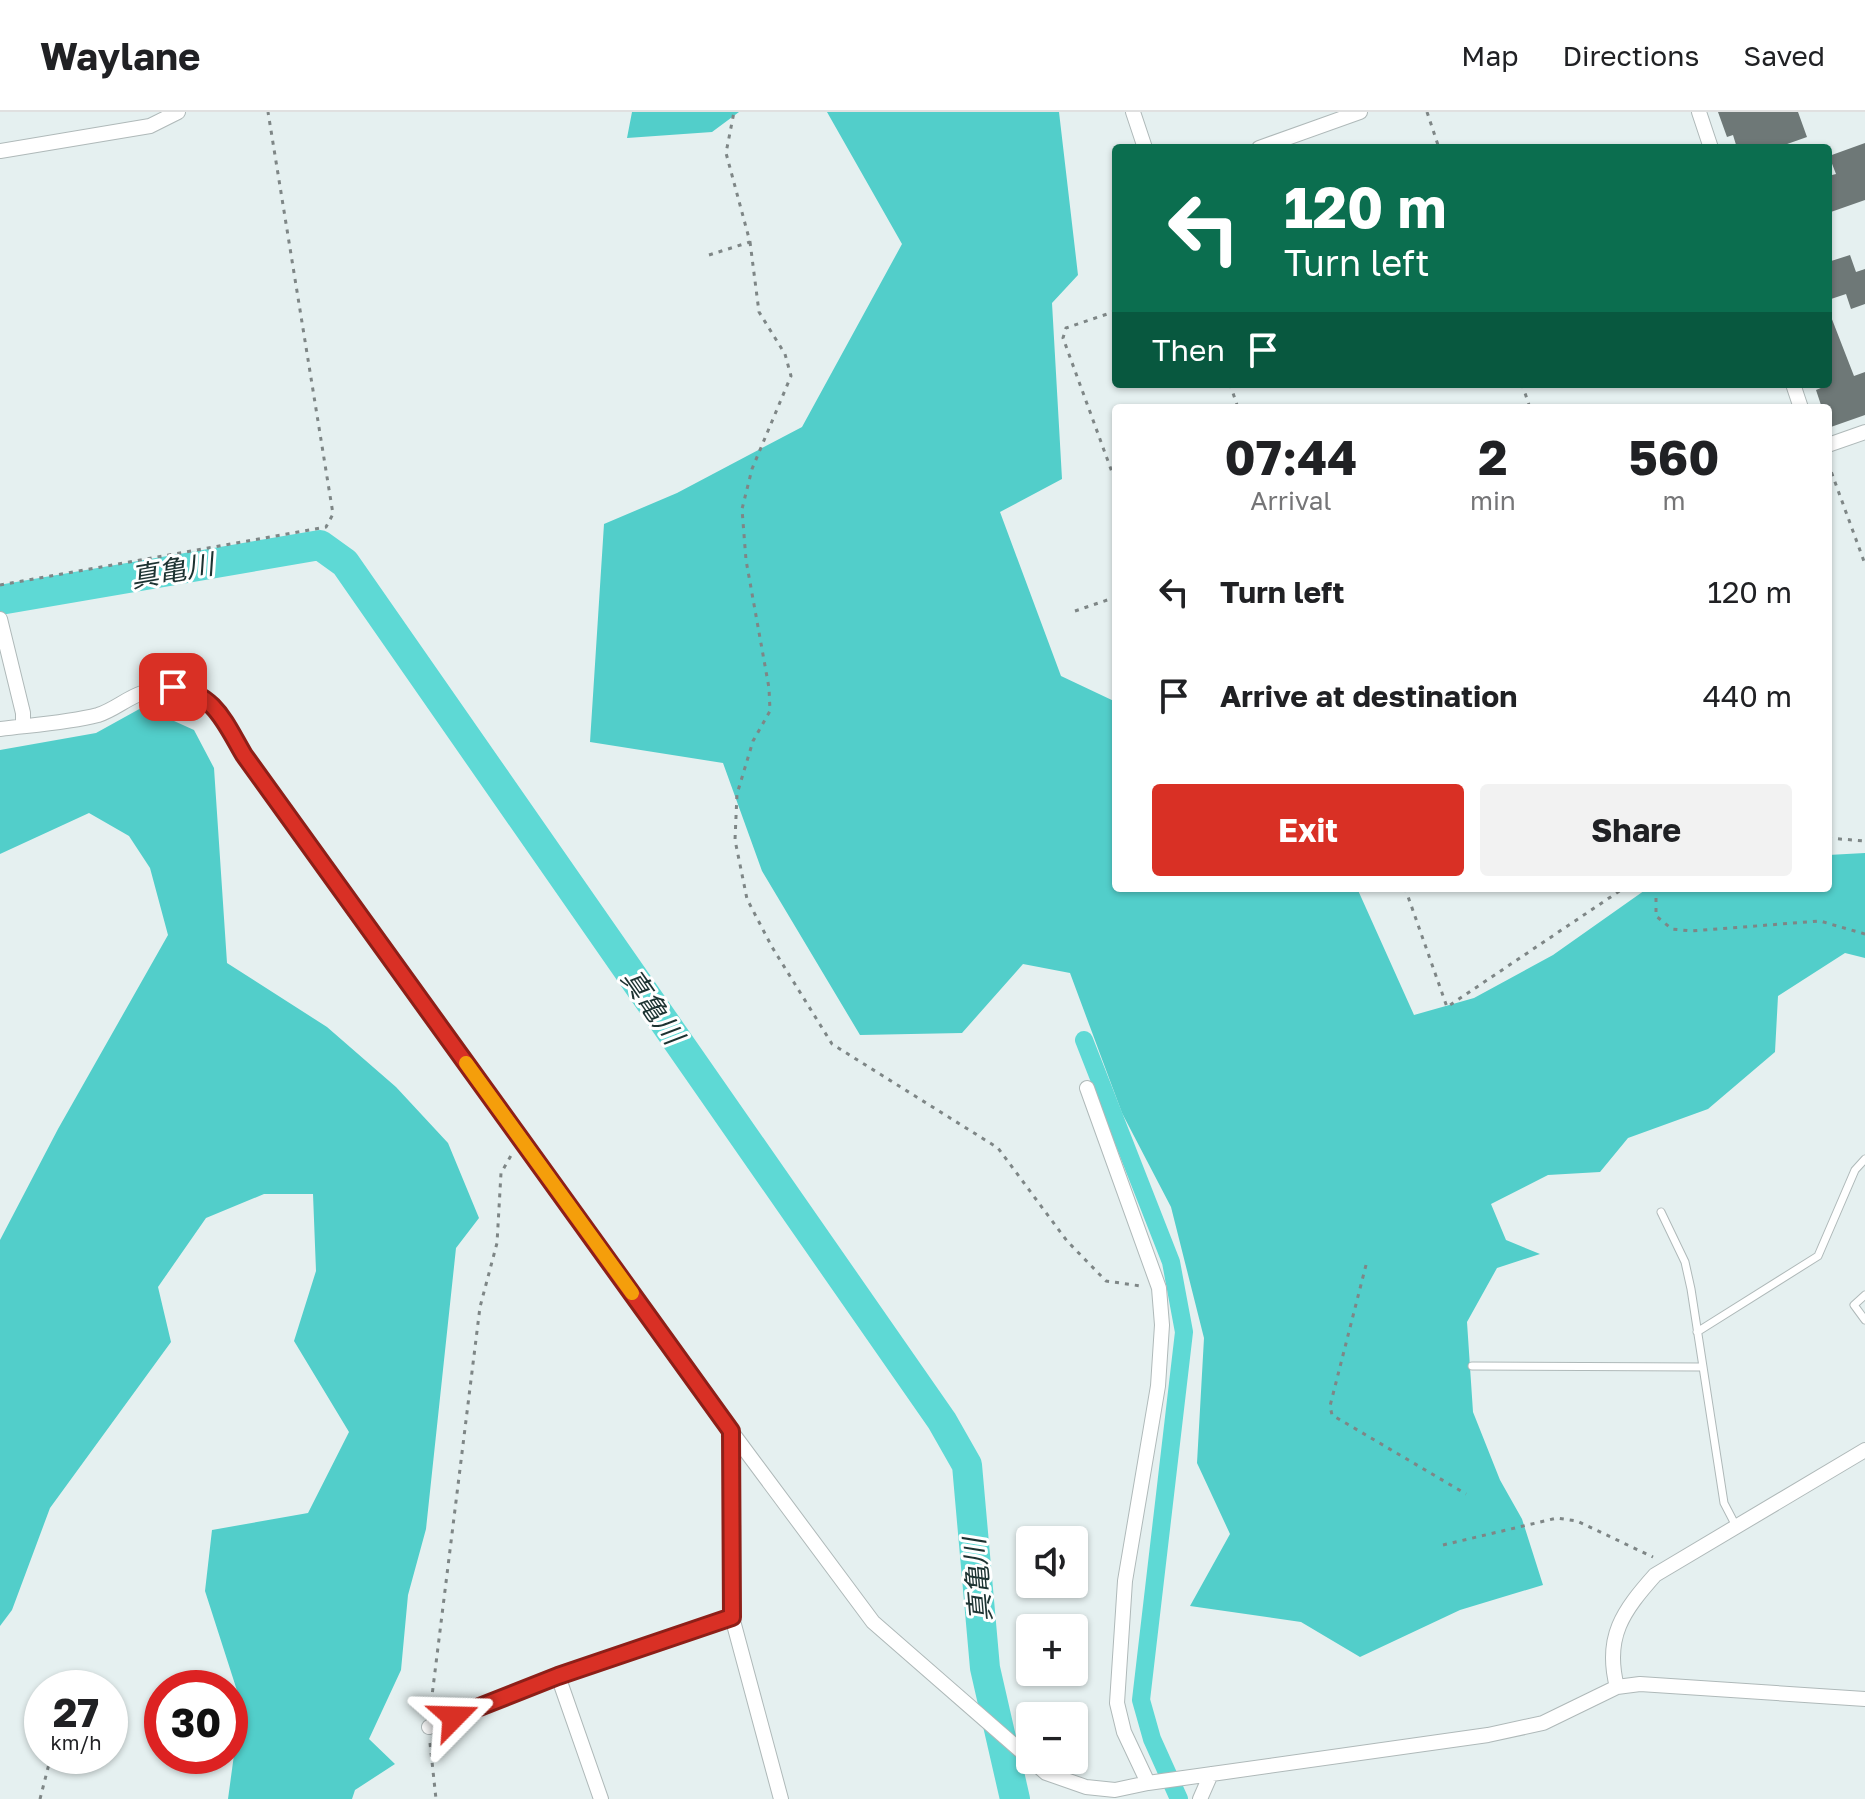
<!DOCTYPE html>
<meta charset="utf-8">
<style>
:root{--surface:#fff;--page:#f2f2f2;--text:#202124;--muted:#757577;--line:#e0e0e0;--accent:#d93025}
body{margin:0;font-family:"Golos Text","Noto Sans JP",sans-serif;background:var(--page);color:var(--text);height:100vh;display:flex;flex-direction:column;font-size:30px;white-space:nowrap}
*{box-sizing:border-box;margin:0}
p{font-size:26px;color:var(--muted)}
.icon{flex:none;width:44px;height:44px;fill:none;stroke:currentColor;stroke-width:2;stroke-linecap:round;stroke-linejoin:round}
.map{position:relative;flex:1;overflow:hidden}
.details{position:absolute;left:1112px;top:292px;width:720px;height:488px;display:flex;flex-direction:column;background:var(--surface);border-radius:8px;box-shadow:0 2px 6px #0004}
.details>*{flex:none}
.banner{position:absolute;left:1112px;top:32px;width:720px;height:244px;border-radius:8px;box-shadow:0 2px 6px #0004;background:#0b6e4f;color:#fff;overflow:hidden}
.controls{position:absolute;left:1016px;top:1414px;display:grid;gap:16px}
.controls a{display:grid;place-items:center;width:72px;height:72px;border-radius:8px;background:var(--surface);box-shadow:0 2px 6px #0004;font-size:40px}
.speed{position:absolute;left:24px;top:1558px;display:flex;gap:16px;font-size:40px;font-weight:700;text-align:center}
.speed>*{display:grid;place-content:center;width:104px;height:104px;border-radius:50%;background:var(--surface);box-shadow:0 2px 6px #0004;line-height:1}
.speed small{font-size:20px;font-weight:400}
.speed .limit{border:12px solid #d22;background:#fff;color:#111}
.pin{position:absolute;display:grid;place-items:center;width:68px;height:68px;color:#fff;margin:-34px;border-radius:16px;box-shadow:0 4px 12px #0006}
.me{position:absolute;width:88px;margin:-44px;rotate:68deg;stroke-linejoin:round;filter:drop-shadow(0 0 6px #0008)}
.turn{display:flex;align-items:center;gap:28px;height:168px;padding:0 40px;font-size:36px}
.turn .icon{width:104px;height:104px;stroke-width:2.5}
.turn b{display:block;font-size:56px;line-height:68px}
.then{display:flex;align-items:center;height:76px;padding:0 40px;background:#0003;gap:16px;font-size:30px}
.eta{display:flex;justify-content:space-evenly;align-items:center;height:136px;text-align:center}
.eta b{font-size:48px;font-weight:700;line-height:56px}
.primary-button{display:flex;gap:16px;margin-top:auto;padding:16px 40px}
.primary-button a{flex:1;height:92px;border-radius:8px;background:var(--accent);color:#fff;font-size:32px;font-weight:700;line-height:92px;text-align:center}
.primary-button a+a{background:var(--page);color:var(--text)}
ul{padding:0;list-style:none}
li{display:flex;align-items:center;gap:24px;height:104px;padding:0 40px}
li div{flex:1}
li b{display:block;font-size:30px}
li em{font-style:normal}
header{display:flex;align-items:center;gap:48px;box-sizing:border-box;height:112px;padding:0 40px;background:var(--surface);border-bottom:2px solid var(--line)}
header strong{font-size:38px}
nav{display:flex;gap:44px;margin-inline-start:auto;font-size:28px}
.map>svg:first-child{display:block}
</style>
<header>
<strong>Waylane</strong>
<nav><a>Map</a><a>Directions</a><a>Saved</a></nav>
</header>
<div class="map">
<svg width="1865" height="1687" viewBox="0 0 1865 1687">
<rect width="100%" height="100%" fill="#e5f0f0"/>
<path fill="#52ceca" d="M632,0H739L712,20L627,26Z
M827,0H1059L1078,163L1052,191L1062,367L1000,400L1061,564L1116,590V776H1357L1414,903L1474,886L1553,843L1648,776H1828V743L1865,741V846L1845,841L1778,884L1775,940L1708,997L1628,1026L1600,1060L1548,1063L1491,1092L1506,1128L1540,1142L1497,1156L1467,1210L1473,1300L1500,1368L1522,1407L1543,1473L1460,1498L1360,1545L1301,1510L1190,1494L1230,1422L1197,1351L1204,1226L1171,1095L1122,1001L1070,861L1023,852L962,921L860,923L762,759L723,651L590,630L604,412L677,381L802,315L902,132Z
M143,595L194,618L214,656L227,851L327,915L396,975L448,1031L479,1106L456,1136L426,1417L408,1483L401,1558L369,1627L395,1652L355,1678L352,1687H228L241,1591L205,1479L212,1418L308,1401L349,1320L294,1229L316,1159L313,1082H264L206,1106L158,1175L171,1230L50,1396L12,1498L0,1514V1128L58,1017L168,823L150,756L129,724L89,701L0,742V638L96,621Z"/>
<g fill="none" stroke-linecap="round" stroke-linejoin="round">
<path stroke="#5ed9d5" stroke-width="18" d="M1084,928L1171,1150L1184,1220L1141,1588L1152,1627L1179,1687"/>
<path stroke="#5ed9d5" stroke-width="30" d="M0,488L320,433L345,451L942,1309L967,1353L985,1556L1015,1687"/>
</g>
<path fill="#6e7877" d="M1718,0H1798L1807,25L1776,36H1737L1733,23L1727,25Z
M1865,31V88L1828,101V64L1836,62L1829,44Z
M1850,143L1856,160L1865,157V192L1851,197L1846,182L1828,188V150Z
M1828,197L1854,264L1865,260V303L1828,316V296H1822L1816,278L1828,273Z"/>
<g fill="none" stroke-linecap="round" stroke-linejoin="round">
<defs>
<path id="service" d="M1661,1100L1685,1150L1691,1177L1724,1391L1736,1414
M1865,1183L1854,1193L1865,1208
M1697,1220L1818,1144L1855,1058L1865,1047
M1472,1254L1702,1255"/>
<path id="minor" d="M1133,0L1145,36
M1699,0L1711,36
M1259,36L1360,0
M0,39L150,14L178,0
M1793,272L1801,296
M1828,333L1865,320
M0,507L23,601V614
M0,617C32,613 67,611 98,603C114,598 127,586 142,581C202,561 218,599 244,643L731,1319L873,1510L1046,1661L1086,1675L1115,1678L1148,1671L1488,1623L1543,1611L1617,1575L1640,1572L1865,1587
M1087,976L1159,1176L1162,1213L1158,1274L1125,1469L1117,1591L1124,1620L1148,1671
M731,1319L732,1505L781,1687
M558,1564L601,1687
M1617,1575C1604,1525 1623,1499 1655,1463L1865,1338
M429,1615L558,1564L732,1505
M1200,1687L1211,1662"/>
</defs>
<use href="#service" stroke="#afb9b9" stroke-width="9"/>
<use href="#minor" stroke="#afb9b9" stroke-width="16"/>
<path stroke="#7e8686" stroke-width="3" stroke-dasharray="4 6" stroke-linecap="butt" d="M1427,0L1439,36
M750,130L759,200L785,242L791,264L752,357L742,397L746,448L769,576L770,599L753,629L737,682L735,728L747,787L772,835L832,932L998,1036L1067,1129L1106,1169L1141,1174
M709,143L750,130L726,41L734,0
M1116,199L1066,216L1063,226L1116,371
M1230,272L1238,296
M1522,272L1530,296
M1828,351L1865,452
M0,473L326,415L333,402L268,0
M1075,499L1116,485
M1828,726L1865,729
M1405,776L1447,895L1624,776
M1656,776V804L1672,817L1691,819L1820,809L1865,822
M1366,1153L1330,1294L1332,1303L1466,1382
M1443,1433L1557,1406L1577,1409L1653,1445
M56,1576V1568
M430,1600L480,1195L497,1131L501,1061L513,1040
M430,1631L436,1687
M40,1687L51,1644"/>
<use href="#service" stroke="#fff" stroke-width="7"/>
<use href="#minor" stroke="#fff" stroke-width="14"/>
</g>
<g fill="none" stroke-linecap="round" stroke-linejoin="round">
<defs>
<path id="route" d="M173,575C215,582 224,609 244,643L731,1319L732,1505L558,1564L454,1605"/>
</defs>
<use href="#route" stroke="#8d1f18" stroke-width="20"/>
<use href="#route" stroke="#d93025" stroke-width="14"/>
<path stroke="#f59e0b" stroke-width="14" d="M466,951L632,1181"/>
</g>
<g text-anchor="middle" dominant-baseline="central" stroke-width="6" stroke-linejoin="round" paint-order="stroke">
<g font-size="28" font-style="italic" fill="#1d3332" stroke="#fff">
<text transform="translate(172 458) rotate(-10)">真亀川</text>
<text transform="translate(653 894) rotate(55)">真亀川</text>
<text transform="translate(977 1468) rotate(-95)">真亀川</text>
</g>
</g>
</svg>
<div class="controls">
<a><svg class="icon" aria-label="sound" viewBox="0 0 24 24"><path d="M4 9h4l5-4v14l-5-4H4zM17 9q2 3 0 6"/></svg></a>
<a>+</a>
<a>−</a>
</div>
<div class="speed"><div>27<small>km/h</small></div><div class="limit">30</div></div>
<div class="pin" style="left:173px;top:575px;background:#d93025"><svg class="icon" aria-label="arrive" viewBox="0 0 24 24"><path d="M6 21V4h12l-3 4 3 4H6"/></svg></div>
<svg class="me" style="left:454px;top:1605px" viewBox="-20 -20 40 40"><path d="M0-17L14 15 0 8-14 15z" fill="#d93025" stroke="#fff" stroke-width="4"/></svg>
<div class="banner">
<div class="turn"><svg class="icon" aria-label="left" viewBox="0 0 24 24"><path d="M17 20v-9H6M10 6l-5 5 5 5"/></svg><div><b>120 m</b>Turn left</div></div>
<div class="then">Then<svg class="icon" aria-label="arrive" viewBox="0 0 24 24"><path d="M6 21V4h12l-3 4 3 4H6"/></svg></div>
</div>
<section class="details">
<div class="eta">
<div><b>07:44</b><p>Arrival</p></div>
<div><b>2</b><p>min</p></div>
<div><b>560</b><p>m</p></div>
</div>
<ul>
<li><svg class="icon" aria-label="left" viewBox="0 0 24 24"><path d="M17 20v-9H6M10 6l-5 5 5 5"/></svg><div><b>Turn left</b></div><em>120 m</em></li>
<li><svg class="icon" aria-label="arrive" viewBox="0 0 24 24"><path d="M6 21V4h12l-3 4 3 4H6"/></svg><div><b>Arrive at destination</b></div><em>440 m</em></li>
</ul>
<div class="primary-button"><a>Exit</a><a>Share</a></div>
</section>
</div>
